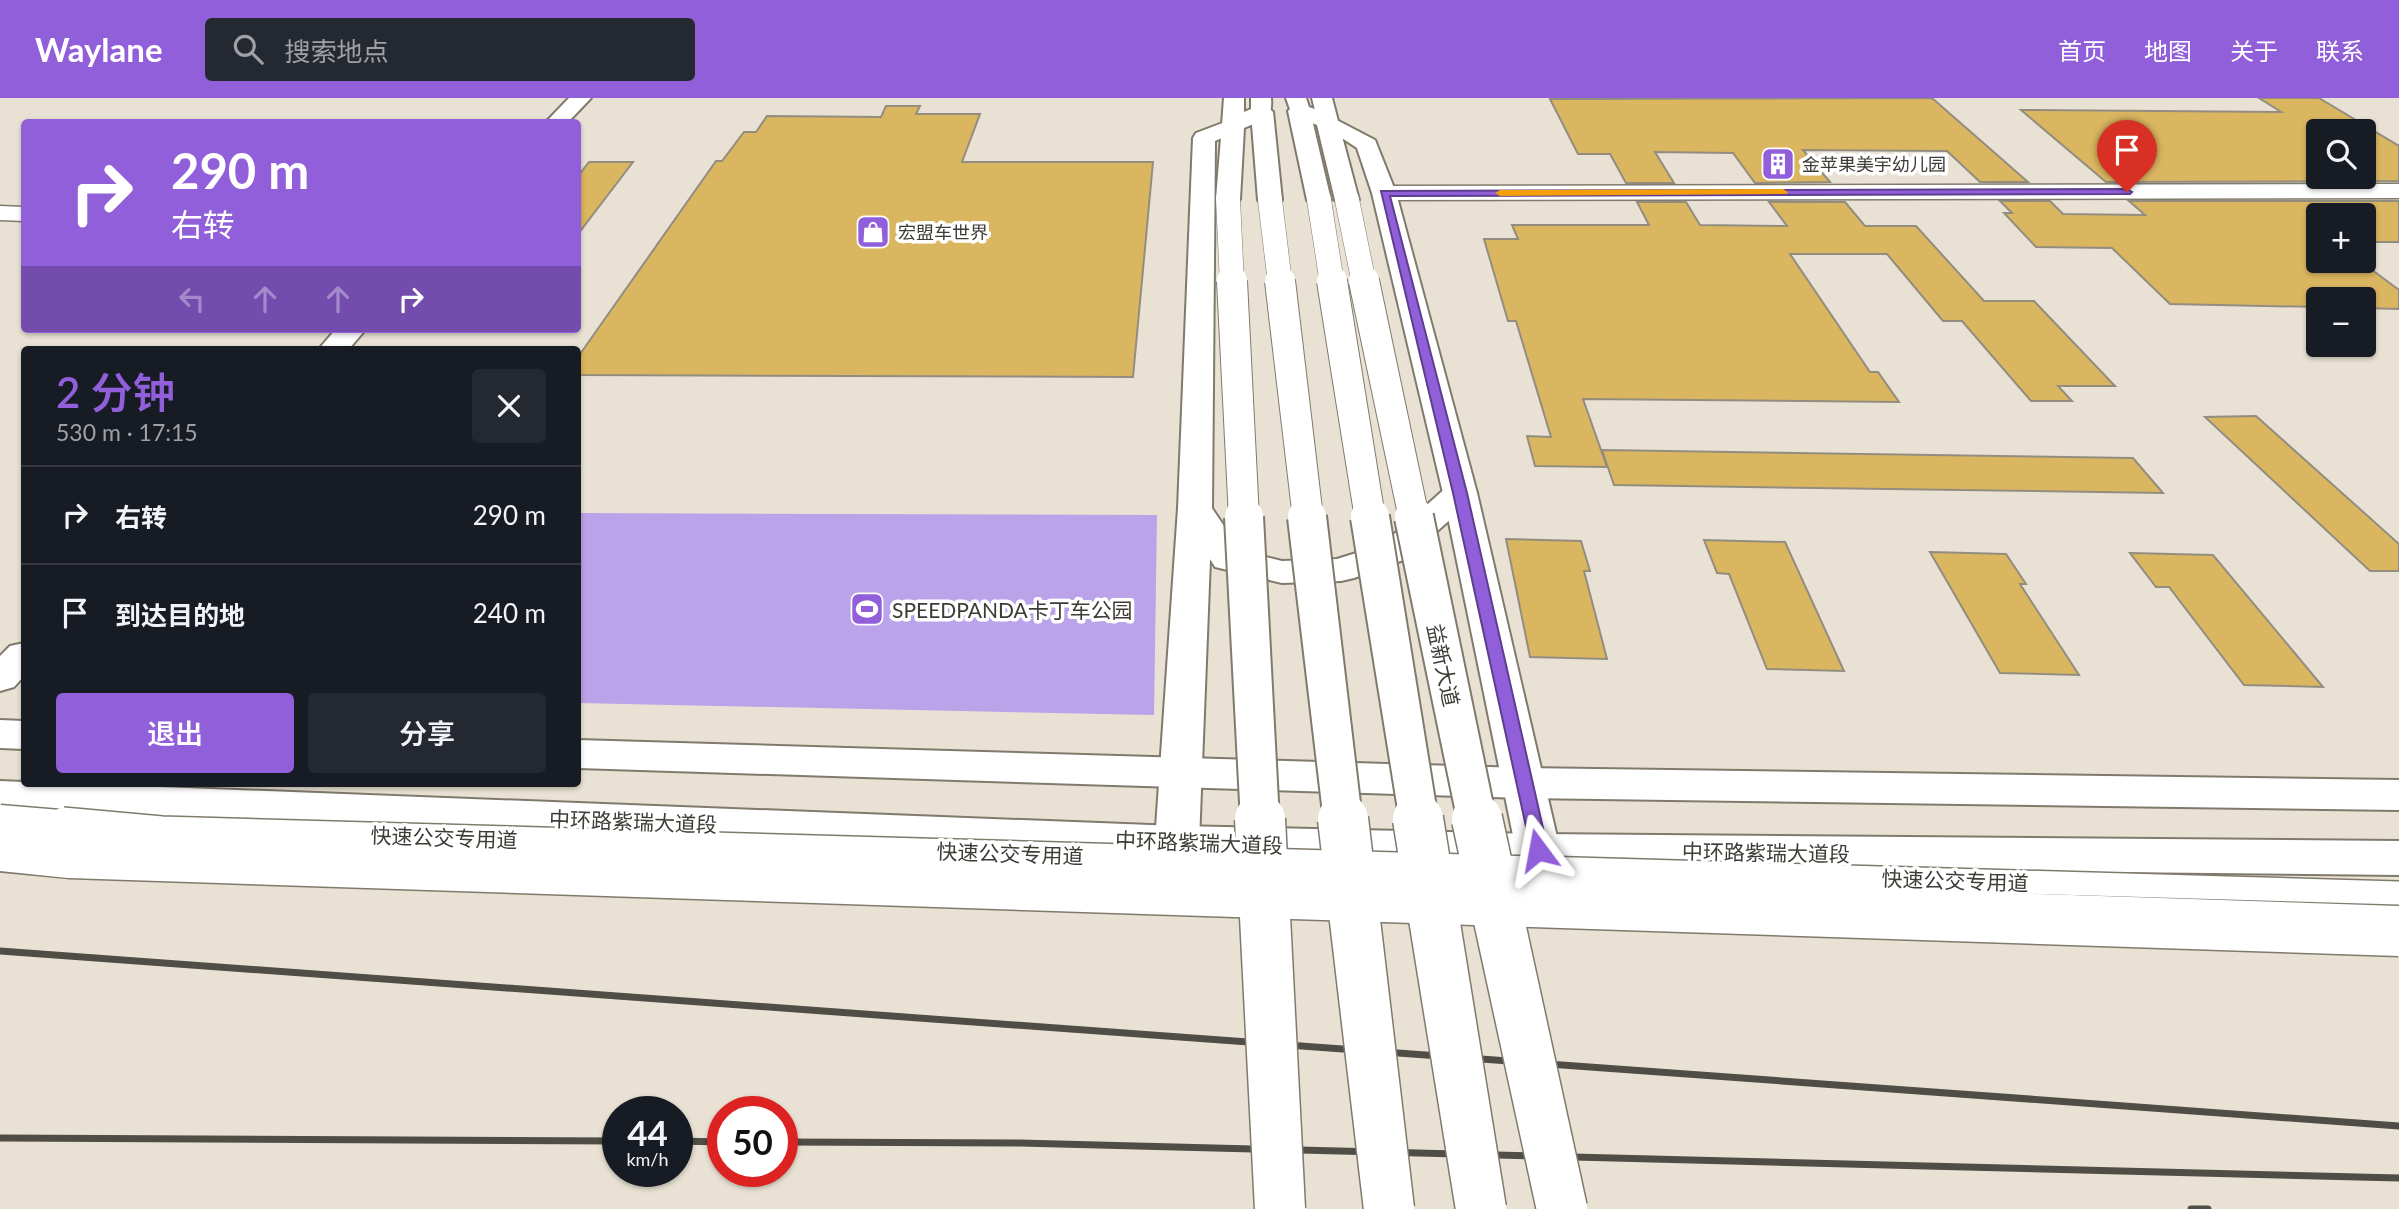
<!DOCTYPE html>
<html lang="zh">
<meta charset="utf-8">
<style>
:root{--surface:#171b24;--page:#242831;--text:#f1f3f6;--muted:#9ea1a6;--line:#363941;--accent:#905fd9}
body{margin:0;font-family:Lato,"Noto Sans SC",sans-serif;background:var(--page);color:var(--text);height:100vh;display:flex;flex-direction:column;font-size:26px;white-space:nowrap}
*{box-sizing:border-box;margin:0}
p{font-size:23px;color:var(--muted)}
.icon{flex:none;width:38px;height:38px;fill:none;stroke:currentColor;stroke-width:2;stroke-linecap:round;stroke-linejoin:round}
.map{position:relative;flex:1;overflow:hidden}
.side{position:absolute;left:21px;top:248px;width:560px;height:441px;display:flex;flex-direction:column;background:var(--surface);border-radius:7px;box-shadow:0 2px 5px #0004}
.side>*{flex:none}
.banner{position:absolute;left:21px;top:21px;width:560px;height:214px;border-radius:7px;box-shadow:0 2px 5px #0004;background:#905fd9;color:#fff;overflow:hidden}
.buttons{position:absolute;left:2306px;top:21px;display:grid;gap:14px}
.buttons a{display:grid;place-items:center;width:70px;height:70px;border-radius:7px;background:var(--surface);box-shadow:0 2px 5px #0004;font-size:35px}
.speed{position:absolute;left:602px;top:998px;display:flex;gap:14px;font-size:35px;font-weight:700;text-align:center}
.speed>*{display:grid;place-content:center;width:91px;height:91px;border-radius:50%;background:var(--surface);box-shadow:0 2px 5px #0004;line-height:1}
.speed small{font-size:18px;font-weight:400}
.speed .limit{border:10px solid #d22;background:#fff;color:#111}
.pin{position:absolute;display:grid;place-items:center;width:60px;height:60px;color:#fff;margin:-72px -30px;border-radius:50% 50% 50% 0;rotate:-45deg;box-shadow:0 0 7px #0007}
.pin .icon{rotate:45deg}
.me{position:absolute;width:77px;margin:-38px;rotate:347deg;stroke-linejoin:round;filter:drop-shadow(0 0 5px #0008)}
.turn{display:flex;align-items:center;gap:24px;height:147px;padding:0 35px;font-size:32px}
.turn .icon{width:91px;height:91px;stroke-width:2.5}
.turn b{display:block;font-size:49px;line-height:60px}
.lanes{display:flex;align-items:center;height:66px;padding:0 35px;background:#0003;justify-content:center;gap:35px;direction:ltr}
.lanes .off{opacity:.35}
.round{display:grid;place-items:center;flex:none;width:74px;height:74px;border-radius:7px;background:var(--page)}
.summary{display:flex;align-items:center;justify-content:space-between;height:119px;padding:0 35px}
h1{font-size:42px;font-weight:600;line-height:52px;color:var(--accent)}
.cta{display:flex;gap:14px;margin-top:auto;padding:14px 35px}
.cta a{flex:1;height:80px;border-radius:7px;background:var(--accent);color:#fff;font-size:28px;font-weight:600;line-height:80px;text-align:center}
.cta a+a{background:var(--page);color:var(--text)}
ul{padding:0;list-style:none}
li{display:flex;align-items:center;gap:21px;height:98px;padding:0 35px;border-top:2px solid var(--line)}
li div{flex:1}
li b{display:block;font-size:26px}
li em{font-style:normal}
header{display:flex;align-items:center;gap:42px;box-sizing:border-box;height:98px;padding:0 35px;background:var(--accent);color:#fff}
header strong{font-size:33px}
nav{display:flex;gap:38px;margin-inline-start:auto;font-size:24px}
.search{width:490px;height:63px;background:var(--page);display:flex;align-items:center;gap:18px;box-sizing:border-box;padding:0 24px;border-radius:7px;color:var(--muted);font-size:26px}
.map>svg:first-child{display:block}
</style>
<header>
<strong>Waylane</strong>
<div class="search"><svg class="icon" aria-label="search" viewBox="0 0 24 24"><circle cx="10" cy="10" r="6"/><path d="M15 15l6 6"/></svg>搜索地点</div>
<nav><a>首页</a><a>地图</a><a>关于</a><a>联系</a></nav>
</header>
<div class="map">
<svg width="2399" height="1111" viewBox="0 0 2399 1111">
<rect width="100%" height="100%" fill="#e9e2d4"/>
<path fill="#baa3e8" d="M578,415L1157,417L1154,617L578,605Z"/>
<path fill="#dbb660" stroke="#938d80" stroke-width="2" fill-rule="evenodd" d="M1932,0L2028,84H1980L1947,53L1803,52L1830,84L1755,85L1733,55L1655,54L1674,85H1626L1610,56H1578L1550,1Z
M2259,0H2319L2399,48V83L2106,84L2021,12L2281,14ZM2319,33H2364V79H2319Z
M886,8H920L916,16H980L962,64H1153L1133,279L578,277V259L716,63H722L744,34H756L767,18L881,19Z
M589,64H633L578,136V78Z
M2000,103H2050L2063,116L2145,117L2129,103H2399V144H2364V117H2319V163H2360L2399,192V211L2364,210V201H2319V209L2170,206L2112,150L2036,149L2004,115H2012Z
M1637,104H1686L1700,127L1787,128L1769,104H1845L1865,128H1916L1984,203H2034L2115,288H2058L2072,303H2031L1962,223H1943L1887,156H1790L1870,274H1878L1899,304L1583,301L1607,369L1535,368L1527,338L1551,339L1516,223H1508L1484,141H1518L1512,127H1649Z
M2256,318L2399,446V473H2370L2205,319Z
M1602,352L2133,360L2163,395L1614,387Z
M1506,441L1581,443L1590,473H1584L1607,561L1530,559Z
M1704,442L1785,444L1844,573L1767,571L1729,476L1717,475Z
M1930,454L2006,456L2026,486H2020L2079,577L2000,575Z
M2130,455L2213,457L2323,589L2244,587L2169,489H2156Z"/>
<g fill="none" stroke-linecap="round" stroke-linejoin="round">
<defs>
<path id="minor" d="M2399,86V100L1384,102L1376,100L1373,95L1376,90L1384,88Z
M0,108L24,109V123L0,122Z"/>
<path id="tertiary" d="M569,0H591L568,24H546Z
M1224,0H1244V27L1241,32H1225L1222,27Z
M1312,0H1332L1338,23L1335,28H1319Z
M336,231H366L348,252H318Z
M1460,385L1472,388L1477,395L1472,402L1406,461L1354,480L1341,483L1282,485L1215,469L1178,410L1183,403L1195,400L1207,403L1241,453L1282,463L1337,461L1382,447L1448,388Z
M24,545V578L14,589L0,593V558L10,548Z"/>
<path id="secondary" d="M1327,17L1375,42L1396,95L1477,395L1560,752L1554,764L1538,768L1522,764L1516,752L1443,395L1372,95L1357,50L1316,23L1319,18Z
M1233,21L1241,22L1244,27L1241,32L1215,43L1212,410L1199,744L1193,755L1177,760L1161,755L1155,744L1178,410L1193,40L1196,35Z"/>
<path id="primary" d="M1251,0H1271C1273,23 1262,22 1244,30L1240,101L1236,106L1228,108L1220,106L1216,101L1222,27L1225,22L1251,11Z
M1286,0H1306L1309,9L1335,18L1338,23L1359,102L1355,107L1347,109L1339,107L1335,102L1317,27L1292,17Z
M0,622L24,623V651L0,650Z
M578,642L1523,670L2399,682V712L1523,700L578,670Z
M0,683L24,684V686H83L1177,728L1538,736L2399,743V777L1538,768L1177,760L0,713Z"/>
<path id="motorway" d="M1299,7L1306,9L1310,13L1331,102L1327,107L1319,109L1311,107L1307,102L1288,13L1292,9Z
M1262,8L1269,10L1273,14L1282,102L1278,107L1270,109L1262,107L1258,102L1251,14L1255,10Z"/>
</defs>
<use href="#minor" stroke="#807a6d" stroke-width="3"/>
<use href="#tertiary" stroke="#807a6d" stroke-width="4"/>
<use href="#secondary" stroke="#807a6d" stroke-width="4"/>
<use href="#primary" stroke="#807a6d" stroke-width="4"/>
<use href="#motorway" stroke="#807a6d" stroke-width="4"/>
<use href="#minor" fill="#fff" fill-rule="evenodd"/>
<use href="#tertiary" fill="#fff" fill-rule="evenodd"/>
<use href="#secondary" fill="#fff" fill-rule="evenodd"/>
<use href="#primary" fill="#fff" fill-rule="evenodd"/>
<use href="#motorway" fill="#fff" fill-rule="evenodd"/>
<path stroke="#4f4d46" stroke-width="7" d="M0,853L2399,1028
M0,1040L618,1043
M677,1043L723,1044
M782,1044L1020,1045L2399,1080
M2191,1111H2208"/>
<defs>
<path id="service-bridge-far1" d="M0,716L84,723"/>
<path id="service-bridge" d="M63,721L162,730L2399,795"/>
<path id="primary-bridge-far3" d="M1228,101L1232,185
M1347,102L1364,185"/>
<path id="primary-bridge-far2" d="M1232,183L1244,420
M1364,183L1414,420"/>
<path id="primary-bridge-far1" d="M1244,419L1260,723
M1414,419L1477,723"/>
<path id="primary-bridge" d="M1260,721L1280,1111
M1477,721L1562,1111"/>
<path id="trunk-bridge" d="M0,748L70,755L2399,833"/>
<path id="motorway-bridge-far3" d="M1270,102L1280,185
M1319,102L1332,185"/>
<path id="motorway-bridge-far2" d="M1280,183L1308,420
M1332,183L1370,420"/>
<path id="motorway-bridge-far1" d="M1307,419L1343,723
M1370,419L1419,723"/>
<path id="motorway-bridge" d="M1343,721L1389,1111
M1418,721L1481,1111"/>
</defs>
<use href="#service-bridge-far1" stroke="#807a6d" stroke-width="21" stroke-linecap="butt"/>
<use href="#service-bridge" stroke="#807a6d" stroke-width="26" stroke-linecap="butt"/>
<use href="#primary-bridge-far3" stroke="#807a6d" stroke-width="25" stroke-linecap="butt"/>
<use href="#primary-bridge-far2" stroke="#807a6d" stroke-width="32" stroke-linecap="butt"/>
<use href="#primary-bridge-far1" stroke="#807a6d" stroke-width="42" stroke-linecap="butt"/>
<use href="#primary-bridge" stroke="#807a6d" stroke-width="53" stroke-linecap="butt"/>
<use href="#trunk-bridge" stroke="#807a6d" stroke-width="53" stroke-linecap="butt"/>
<use href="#motorway-bridge-far3" stroke="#807a6d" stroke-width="25" stroke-linecap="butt"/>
<use href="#motorway-bridge-far2" stroke="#807a6d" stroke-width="32" stroke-linecap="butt"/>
<use href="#motorway-bridge-far1" stroke="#807a6d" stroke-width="42" stroke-linecap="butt"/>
<use href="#motorway-bridge" stroke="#807a6d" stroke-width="53" stroke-linecap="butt"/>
<use href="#service-bridge-far1" stroke="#fff" stroke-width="18"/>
<use href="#service-bridge" stroke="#fff" stroke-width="23"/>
<use href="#primary-bridge-far3" stroke="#fff" stroke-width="24"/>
<use href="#primary-bridge-far2" stroke="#fff" stroke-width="30"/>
<use href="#primary-bridge-far1" stroke="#fff" stroke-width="38"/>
<use href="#primary-bridge" stroke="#fff" stroke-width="50"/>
<use href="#trunk-bridge" stroke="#fff" stroke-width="50"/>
<use href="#motorway-bridge-far3" stroke="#fff" stroke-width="24"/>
<use href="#motorway-bridge-far2" stroke="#fff" stroke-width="30"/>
<use href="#motorway-bridge-far1" stroke="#fff" stroke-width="38"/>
<use href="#motorway-bridge" stroke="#fff" stroke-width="50"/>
</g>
<path fill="#905fd9" stroke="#5e3e8d" stroke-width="2" d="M2127,91L2132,94L2130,96L1390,98L1467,395L1548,752L1545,756H1532L1453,395L1381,93Z"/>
<path fill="#f59e0b" d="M1783,91L1788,94L1787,96L1500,98L1495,95L1500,92Z"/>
<defs>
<symbol id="building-square" viewBox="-11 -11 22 22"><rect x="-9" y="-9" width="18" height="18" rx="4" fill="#905fd9" stroke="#fff"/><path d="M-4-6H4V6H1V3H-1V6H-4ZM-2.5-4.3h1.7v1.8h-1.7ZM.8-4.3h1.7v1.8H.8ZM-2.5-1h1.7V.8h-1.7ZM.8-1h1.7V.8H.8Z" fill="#fff"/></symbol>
<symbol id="shop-square" viewBox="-11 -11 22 22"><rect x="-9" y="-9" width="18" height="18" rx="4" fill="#905fd9" stroke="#fff"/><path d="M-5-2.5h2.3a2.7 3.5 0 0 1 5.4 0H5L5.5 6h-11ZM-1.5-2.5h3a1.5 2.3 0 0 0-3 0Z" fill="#fff"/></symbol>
<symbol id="stadium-square" viewBox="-11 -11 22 22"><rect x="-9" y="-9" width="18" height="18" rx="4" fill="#905fd9" stroke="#fff"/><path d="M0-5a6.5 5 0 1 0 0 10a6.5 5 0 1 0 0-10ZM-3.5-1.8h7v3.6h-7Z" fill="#fff"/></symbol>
</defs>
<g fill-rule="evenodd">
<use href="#building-square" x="1759" y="47" width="38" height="38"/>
<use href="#shop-square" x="854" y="115" width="38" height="38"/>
<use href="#stadium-square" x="848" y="492" width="38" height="38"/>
</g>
<g text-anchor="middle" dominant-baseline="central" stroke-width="7" stroke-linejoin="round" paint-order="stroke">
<g font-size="18" fill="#3e3c36" stroke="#fff" text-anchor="start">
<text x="1802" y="66">金苹果美宇幼儿园</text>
<text x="898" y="134">宏盟车世界</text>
</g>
<g font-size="21" fill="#3e3c36" stroke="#fff" text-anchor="start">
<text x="892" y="511">SPEEDPANDA卡丁车公园</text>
</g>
<g font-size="21" fill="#3e3c36" stroke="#fff">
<text transform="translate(1444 567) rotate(78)">益新大道</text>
<text transform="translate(633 723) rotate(2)">中环路紫瑞大道段</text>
<text transform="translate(444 739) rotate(2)">快速公交专用道</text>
<text transform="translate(1199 744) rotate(2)">中环路紫瑞大道段</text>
<text transform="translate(1766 754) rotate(1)">中环路紫瑞大道段</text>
<text transform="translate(1010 755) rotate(2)">快速公交专用道</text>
<text transform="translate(1955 782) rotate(2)">快速公交专用道</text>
</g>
</g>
</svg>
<div class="buttons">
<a><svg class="icon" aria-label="search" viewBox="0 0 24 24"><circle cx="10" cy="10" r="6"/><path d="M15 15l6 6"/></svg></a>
<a>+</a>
<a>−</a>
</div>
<div class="speed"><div>44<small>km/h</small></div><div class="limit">50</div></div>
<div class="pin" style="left:2127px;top:94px;background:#d93025"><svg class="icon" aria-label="arrive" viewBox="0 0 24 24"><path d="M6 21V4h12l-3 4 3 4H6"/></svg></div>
<svg class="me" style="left:1538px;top:752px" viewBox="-20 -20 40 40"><path d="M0-17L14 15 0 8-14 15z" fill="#905fd9" stroke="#fff" stroke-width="4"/></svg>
<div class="banner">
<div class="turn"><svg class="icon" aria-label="right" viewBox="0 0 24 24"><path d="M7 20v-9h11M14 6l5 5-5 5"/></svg><div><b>290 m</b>右转</div></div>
<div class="lanes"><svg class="icon off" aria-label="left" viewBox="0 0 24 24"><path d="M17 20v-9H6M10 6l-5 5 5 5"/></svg><svg class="icon off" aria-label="ahead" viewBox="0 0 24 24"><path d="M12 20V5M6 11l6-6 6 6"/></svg><svg class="icon off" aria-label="ahead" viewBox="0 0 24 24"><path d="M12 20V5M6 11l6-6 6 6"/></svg><svg class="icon" aria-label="right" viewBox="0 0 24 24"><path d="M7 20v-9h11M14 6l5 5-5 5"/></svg></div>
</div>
<section class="side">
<div class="summary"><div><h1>2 分钟</h1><p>530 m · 17:15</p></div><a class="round"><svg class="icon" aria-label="close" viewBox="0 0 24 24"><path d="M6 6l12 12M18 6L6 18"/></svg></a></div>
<ul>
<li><svg class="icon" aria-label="right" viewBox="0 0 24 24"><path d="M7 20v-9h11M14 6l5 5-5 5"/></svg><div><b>右转</b></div><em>290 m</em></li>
<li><svg class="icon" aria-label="arrive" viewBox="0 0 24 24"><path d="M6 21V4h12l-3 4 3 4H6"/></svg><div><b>到达目的地</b></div><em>240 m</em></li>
</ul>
<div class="cta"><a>退出</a><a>分享</a></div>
</section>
</div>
